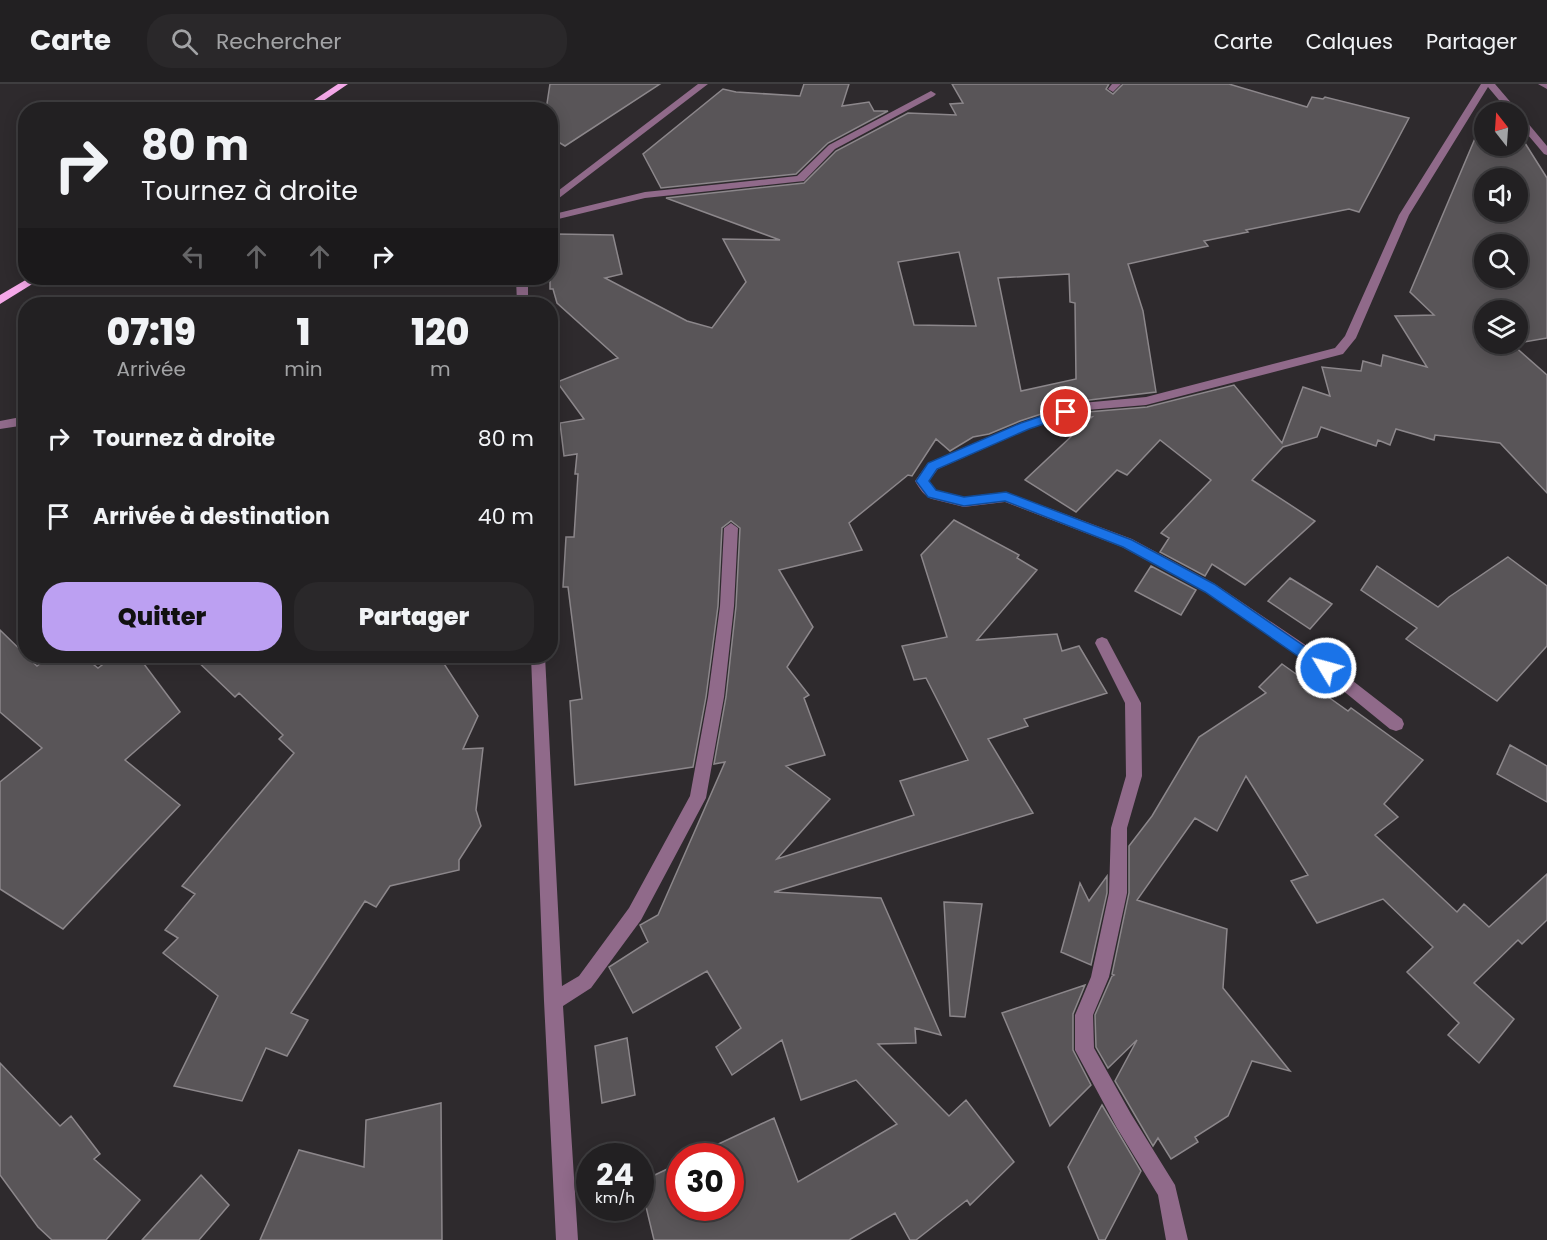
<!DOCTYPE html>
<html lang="fr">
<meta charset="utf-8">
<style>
:root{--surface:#222022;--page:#2a282a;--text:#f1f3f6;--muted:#a2a3a5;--line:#3f3e40;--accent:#bca0f2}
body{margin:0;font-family:Poppins,sans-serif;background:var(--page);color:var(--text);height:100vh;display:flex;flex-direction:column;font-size:22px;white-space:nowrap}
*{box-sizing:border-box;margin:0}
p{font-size:20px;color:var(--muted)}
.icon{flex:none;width:33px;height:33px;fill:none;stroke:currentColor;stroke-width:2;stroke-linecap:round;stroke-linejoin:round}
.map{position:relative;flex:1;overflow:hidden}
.side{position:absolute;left:18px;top:213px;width:540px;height:366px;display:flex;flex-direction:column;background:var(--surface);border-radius:24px;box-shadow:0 3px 15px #0003,0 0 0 2px var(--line)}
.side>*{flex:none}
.guide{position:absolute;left:18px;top:18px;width:540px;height:183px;border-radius:24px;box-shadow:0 3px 15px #0003,0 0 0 2px var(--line);background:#222022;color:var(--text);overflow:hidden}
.needle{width:39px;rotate:343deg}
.controls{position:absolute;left:1474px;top:18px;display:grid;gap:12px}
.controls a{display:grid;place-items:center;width:54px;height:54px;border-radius:50%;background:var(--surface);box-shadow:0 3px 15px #0003,0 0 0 2px var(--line);font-size:30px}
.speed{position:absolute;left:576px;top:1059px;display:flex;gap:12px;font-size:30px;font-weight:700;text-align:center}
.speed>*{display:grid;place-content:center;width:78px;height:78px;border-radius:50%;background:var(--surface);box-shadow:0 3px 15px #0003,0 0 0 2px var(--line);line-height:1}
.speed small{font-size:15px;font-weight:400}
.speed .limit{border:9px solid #d22;background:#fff;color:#111}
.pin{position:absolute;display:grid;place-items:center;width:51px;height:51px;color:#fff;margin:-26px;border:3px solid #fff;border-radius:50%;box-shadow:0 2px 6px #0007}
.me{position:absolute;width:66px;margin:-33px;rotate:307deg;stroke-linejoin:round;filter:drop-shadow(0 0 4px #0008)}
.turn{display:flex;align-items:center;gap:21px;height:126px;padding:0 24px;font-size:27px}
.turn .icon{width:78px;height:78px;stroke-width:2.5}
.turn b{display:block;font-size:42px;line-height:51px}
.lanes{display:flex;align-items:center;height:57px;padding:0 24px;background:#0003;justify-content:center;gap:30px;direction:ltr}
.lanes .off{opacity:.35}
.eta{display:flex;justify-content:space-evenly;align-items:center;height:102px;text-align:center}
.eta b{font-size:36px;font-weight:800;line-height:42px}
.cta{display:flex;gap:12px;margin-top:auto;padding:12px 24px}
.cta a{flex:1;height:69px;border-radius:24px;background:var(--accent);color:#111;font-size:24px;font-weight:800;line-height:69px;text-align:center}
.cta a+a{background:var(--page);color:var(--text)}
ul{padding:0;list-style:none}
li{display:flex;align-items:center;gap:18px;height:78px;padding:0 24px}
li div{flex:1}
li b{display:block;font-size:22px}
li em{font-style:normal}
header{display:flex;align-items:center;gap:36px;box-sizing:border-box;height:84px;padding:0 30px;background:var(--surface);border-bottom:2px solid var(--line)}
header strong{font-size:28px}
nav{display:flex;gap:33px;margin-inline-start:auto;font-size:21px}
.search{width:420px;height:54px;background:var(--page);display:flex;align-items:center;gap:15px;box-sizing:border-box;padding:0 21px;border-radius:24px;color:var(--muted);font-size:22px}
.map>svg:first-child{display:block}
</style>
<header>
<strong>Carte</strong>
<div class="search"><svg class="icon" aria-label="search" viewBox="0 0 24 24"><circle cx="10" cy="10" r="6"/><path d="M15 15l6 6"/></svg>Rechercher</div>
<nav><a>Carte</a><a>Calques</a><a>Partager</a></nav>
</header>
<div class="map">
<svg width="1547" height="1156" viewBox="0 0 1547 1156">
<rect width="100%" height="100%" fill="#2e2a2d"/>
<path fill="#595558" stroke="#8c878b" stroke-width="1.5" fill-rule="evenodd" d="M550,0H660L565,62L550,53V26H546Z
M804,0H849L842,22L869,18L874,27H888L828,59L796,90L661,104L643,70L723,5L736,8L800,12Z
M952,0H1109L1106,5L1113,10L1123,0H1229L1307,23L1312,13L1323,15L1325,13L1409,34L1359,128L1349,125L1246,146L1248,148L1204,157L1208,162L1128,180L1143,227L1156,308L1081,317L1020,337L989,350L973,353L950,367L936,355L912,392L908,391L849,439L862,466L779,486L813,543L787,583L809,611L804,614L825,671L786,682L830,715L777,775L914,731L900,697L968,676L926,594L914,596L902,562L947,553L921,471L954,436L1019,471L1017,474L1037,486L977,556L1057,550L1062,567L1079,562L1107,609L1024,635L1028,642L988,655L1033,729L774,808L881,814L941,951L915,944L916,959L878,960L949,1032L966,1016L1014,1078L970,1121L967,1116L916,1156H910L895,1129L849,1156H654L640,1098L680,1079V1124H730V1072H693L774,1034L798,1098L897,1040L856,996L801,1016L782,956L732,991L716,963L741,944L707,887L633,929L609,883L648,858L640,841L658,831L725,678L714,680L726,613L736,522L740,444L731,437L722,444L718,522L706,613L693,683L575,701L570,617L582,615L568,503H563L566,453H574L578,390H575L577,370L564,372L560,339L584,335L557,298L618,274L557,219L553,205H550V165L557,150L613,151L622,190L605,194L687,237L712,244L746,198L723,155L780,156L666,114L804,99L836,67L908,29L956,31L950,20L963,19ZM959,168L976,242L914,241L898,178ZM1069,190L1070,218L1075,219L1076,295L1021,307L998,194Z
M1482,38L1485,39V62H1518V48L1547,94V254L1518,259V226H1485V260H1514H1512L1547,291V409L1500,359L1435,351L1434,356L1396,345L1390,361L1378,356L1376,362L1321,343L1317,353L1283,363L1252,396L1315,437L1245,501L1212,480L1205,492L1160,468L1169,454L1161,449L1211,396L1160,356L1127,391L1117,386L1076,428L1025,396L1092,333L1053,340L1087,328L1147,323L1234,301L1282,359L1303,303L1330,312L1322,283L1361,287L1363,277L1381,282L1383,271L1427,283L1395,232L1434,231L1410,208ZM1485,94H1518V128H1485ZM1485,160H1518V194H1485Z
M1508,473L1547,502V562L1497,617L1406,555L1417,544L1361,506L1377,482L1438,523L1449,513Z
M1151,482L1196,506L1181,531L1135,507Z
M1290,494L1332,520L1310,545L1268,517Z
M0,546L37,582L50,572H83L98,584L114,572H138L180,628L125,676L180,721L63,845L0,805V698L42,664L0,628Z
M192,572H439L478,632L463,665L483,664L476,726L481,742L459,776V786L390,802L376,823L365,817L291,929L308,936L287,972L266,964L242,1017L174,1002L218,912L163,869L178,854L165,846L195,810L182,802L294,669L279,655L283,651L239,609L235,613Z
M1282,580L1348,627L1351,624L1423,676L1384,720L1398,733L1375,751L1457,828L1464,820L1489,843L1547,790V836L1522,860L1518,856L1474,899L1514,935L1479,979L1448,951L1459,939L1407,888L1433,863L1383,815L1317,839L1291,797L1308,791L1246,692L1217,747L1195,734L1137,816L1227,845L1223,904L1290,987L1252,977L1228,1032L1195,1053L1198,1058L1171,1075L1158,1054L1153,1062L1115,997L1137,956L1108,984L1096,963L1095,931L1112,892L1114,891L1112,890L1129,809V762L1152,732L1199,653L1266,609L1259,603Z
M1510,661L1547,682V718L1497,690Z
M1107,792V809L1091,881L1061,868L1080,799L1089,817Z
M944,818L982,820L965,933L950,932Z
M1085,901L1073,930V966L1091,1001L1050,1042L1002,929Z
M627,954L635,1011L602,1019L595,962Z
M0,979L60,1042L71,1032L100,1070L94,1075L140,1116L106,1156H52L38,1143L0,1091Z
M441,1019L442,1156H260L299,1066L364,1083L366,1036Z
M1102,1021L1141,1087L1105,1156H1099L1068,1083Z
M201,1091L229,1121L199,1156H142Z"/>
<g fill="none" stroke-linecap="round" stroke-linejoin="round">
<path fill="#906a8a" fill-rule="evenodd" d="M698,0H708L550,121V113Z
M1112,0H1121L1113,8L1108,5Z
M1481,0H1495L1519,28H1509L1488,3L1409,131L1356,254L1343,270L1146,321L1087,326L1029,345L938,385L929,397L936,406L964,413L1006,408L1132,455L1215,500L1313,566L1402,635L1404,640L1402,645L1396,647L1390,645L1303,574L1205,508L1122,463L1005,418L964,423L932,415C925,413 919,404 915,397L928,379L1021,339L1082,319L1146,313L1335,264L1345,252L1399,131Z
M1538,0H1547V5Z
M931,7L936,10L934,12L835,65L804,97L645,114L550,137V131L645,108L797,92L829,61Z
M1518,30L1521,31L1547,62V71L1544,70L1518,39Z
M516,194H528V220H517Z
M26,332V341L0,345V337Z
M731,439L738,444L734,522L724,613L706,714L641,836L591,904L563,922L578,1156H556L544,917L531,572H545L562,902L579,892L629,824L690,712L708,613L720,522L724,444Z
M1102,553L1107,555L1141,619L1142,692L1127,744V809L1109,893L1093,931L1094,964L1131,1030L1175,1101L1188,1156H1166L1158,1111L1117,1044L1075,966V931L1091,893L1109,809L1111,744L1126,692L1125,619L1095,559L1097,555Z"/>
<path fill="#f5a8e9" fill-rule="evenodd" d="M338,0H348L310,26H299Z
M29,194H42L0,220V211Z"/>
</g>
<path fill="#1a73e8" stroke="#114b97" stroke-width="1.5" d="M1066,324L1072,328L1070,331L1029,345L937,385L929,397L936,406L964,413L1006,408L1132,456L1214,500L1330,580L1332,584L1330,588H1321L1205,508L1123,463L1005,417L964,422L928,413L916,397L928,379L1021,339Z"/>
</svg>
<div class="controls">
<a><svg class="needle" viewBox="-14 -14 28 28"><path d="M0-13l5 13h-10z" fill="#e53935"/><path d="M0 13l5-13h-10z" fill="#a2a3a5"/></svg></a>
<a><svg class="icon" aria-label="sound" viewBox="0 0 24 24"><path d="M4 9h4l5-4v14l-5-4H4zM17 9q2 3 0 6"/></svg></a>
<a><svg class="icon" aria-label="search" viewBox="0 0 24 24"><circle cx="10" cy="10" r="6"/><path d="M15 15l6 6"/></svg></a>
<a><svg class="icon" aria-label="layers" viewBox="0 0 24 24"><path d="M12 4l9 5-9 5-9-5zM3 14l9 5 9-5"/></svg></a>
</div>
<div class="speed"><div>24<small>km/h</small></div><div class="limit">30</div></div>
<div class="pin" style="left:1066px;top:328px;background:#d93025"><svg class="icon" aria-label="arrive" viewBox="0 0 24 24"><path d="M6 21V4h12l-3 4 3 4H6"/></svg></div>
<svg class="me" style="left:1326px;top:584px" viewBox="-20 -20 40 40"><circle r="17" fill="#1a73e8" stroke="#fff" stroke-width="3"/><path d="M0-11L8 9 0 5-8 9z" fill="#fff"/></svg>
<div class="guide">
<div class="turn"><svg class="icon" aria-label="right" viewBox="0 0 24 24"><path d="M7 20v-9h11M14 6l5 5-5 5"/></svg><div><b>80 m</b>Tournez à droite</div></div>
<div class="lanes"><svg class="icon off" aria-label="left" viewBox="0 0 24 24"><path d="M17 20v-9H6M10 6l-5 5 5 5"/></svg><svg class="icon off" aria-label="ahead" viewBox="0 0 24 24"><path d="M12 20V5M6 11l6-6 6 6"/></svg><svg class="icon off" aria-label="ahead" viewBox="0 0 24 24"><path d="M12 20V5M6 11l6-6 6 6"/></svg><svg class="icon" aria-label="right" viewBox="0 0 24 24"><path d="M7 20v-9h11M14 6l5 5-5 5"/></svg></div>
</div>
<section class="side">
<div class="eta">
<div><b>07:19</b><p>Arrivée</p></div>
<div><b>1</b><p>min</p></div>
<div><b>120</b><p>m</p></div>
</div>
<ul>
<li><svg class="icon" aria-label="right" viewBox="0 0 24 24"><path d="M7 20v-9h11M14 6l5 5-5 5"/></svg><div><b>Tournez à droite</b></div><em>80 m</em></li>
<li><svg class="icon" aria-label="arrive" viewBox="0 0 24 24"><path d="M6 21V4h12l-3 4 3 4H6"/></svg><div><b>Arrivée à destination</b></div><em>40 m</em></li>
</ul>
<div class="cta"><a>Quitter</a><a>Partager</a></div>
</section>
</div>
